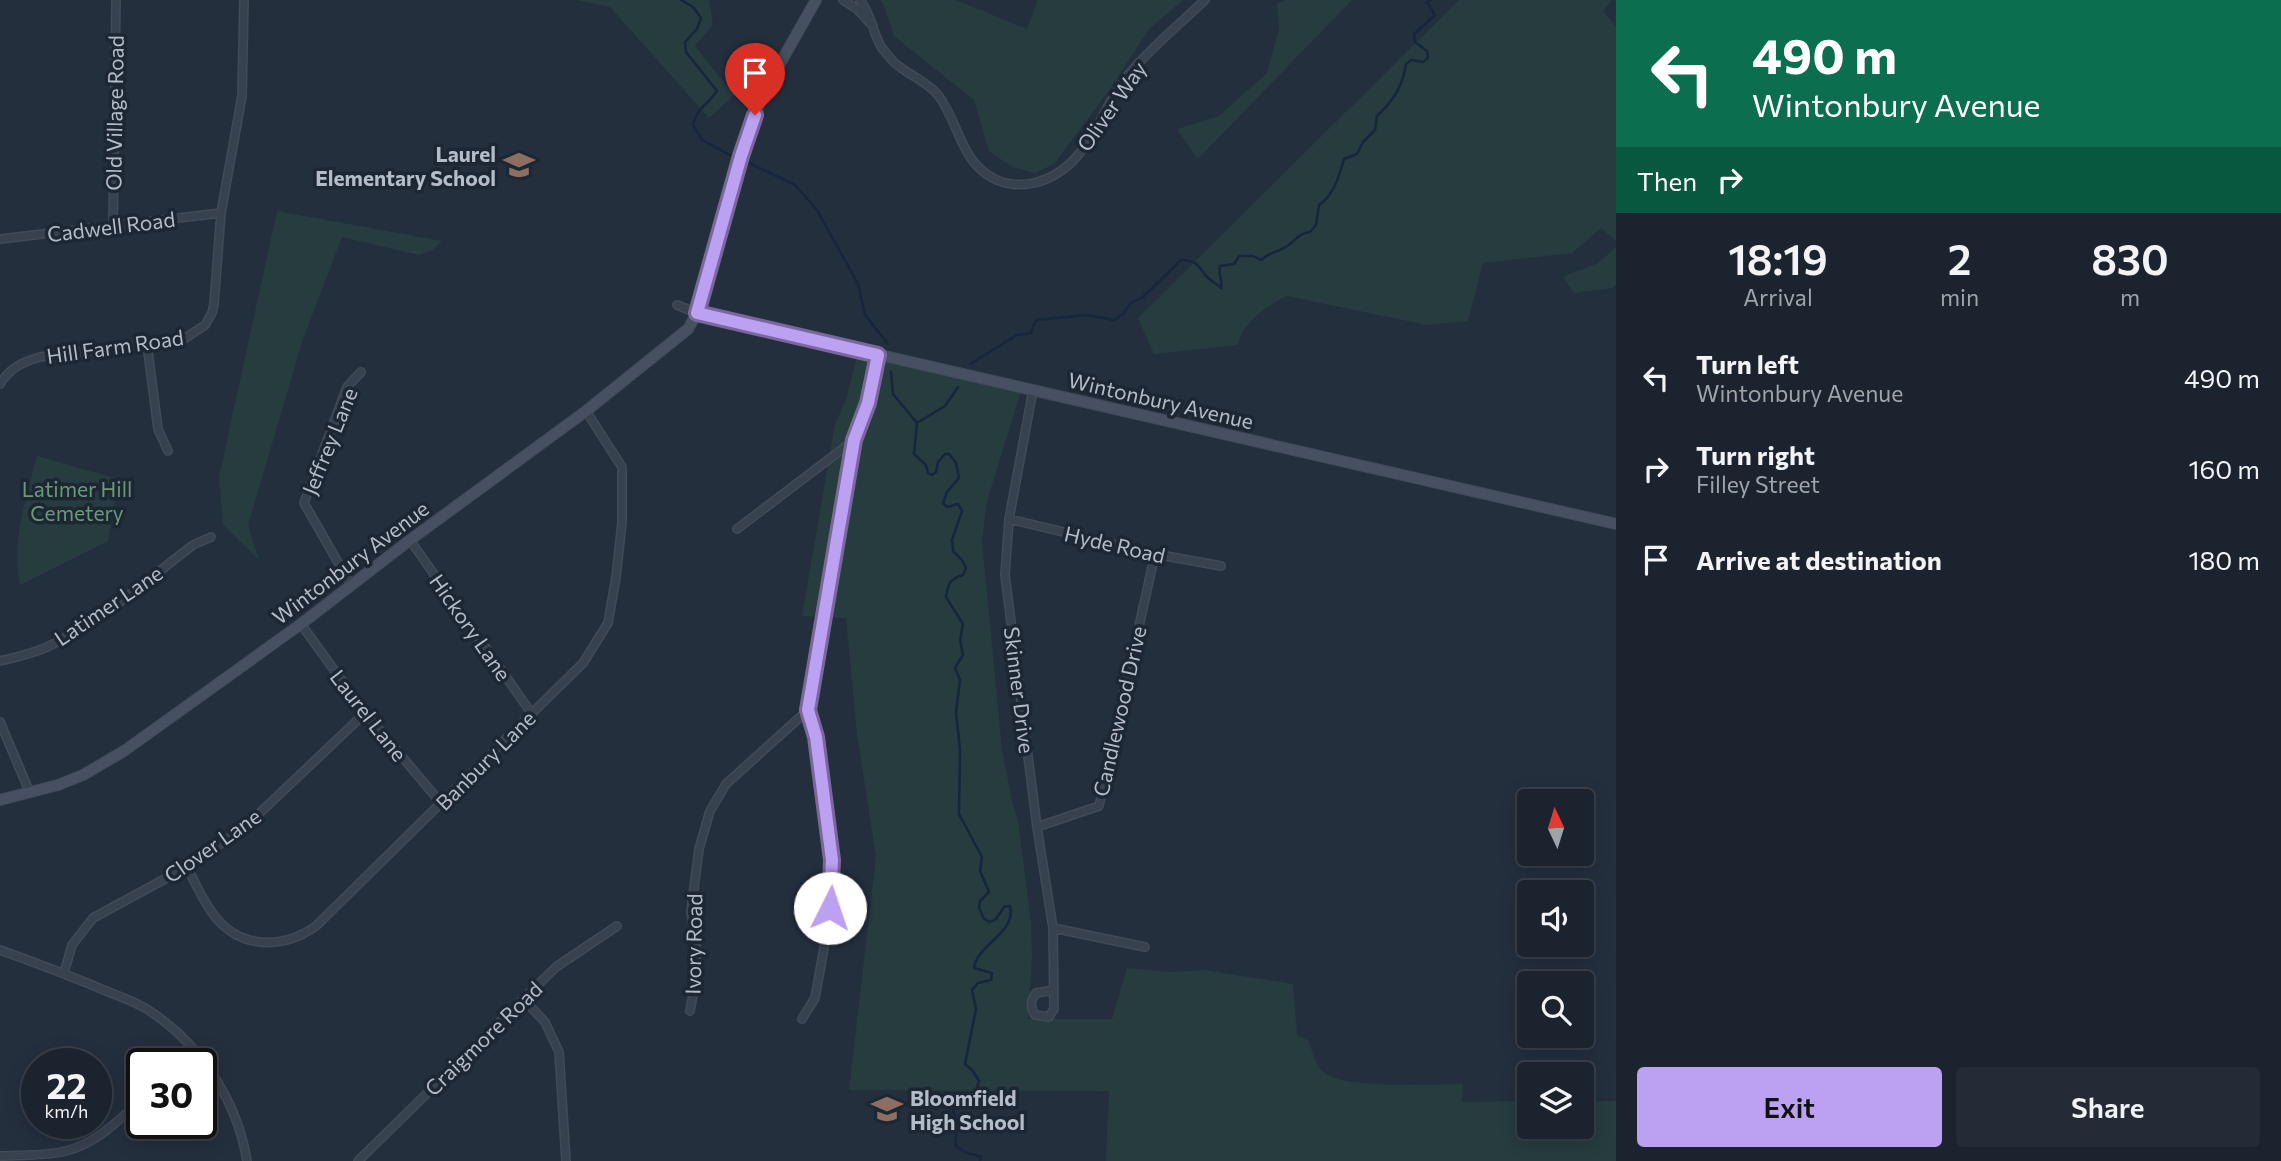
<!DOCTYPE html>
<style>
:root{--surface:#1b232e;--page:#242b36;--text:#f1f3f6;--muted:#a0a4aa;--line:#39404a;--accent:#bca0f2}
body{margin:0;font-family:Commissioner,sans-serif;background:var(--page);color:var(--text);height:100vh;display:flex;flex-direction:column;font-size:26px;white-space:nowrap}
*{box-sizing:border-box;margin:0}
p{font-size:23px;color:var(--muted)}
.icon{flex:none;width:38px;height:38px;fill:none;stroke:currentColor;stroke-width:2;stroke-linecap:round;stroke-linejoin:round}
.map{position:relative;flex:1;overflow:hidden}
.side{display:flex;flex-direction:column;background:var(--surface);width:665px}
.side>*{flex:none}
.banner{background:#0b6e4f;color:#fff;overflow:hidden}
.needle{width:46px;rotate:356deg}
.buttons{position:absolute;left:1517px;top:789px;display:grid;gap:14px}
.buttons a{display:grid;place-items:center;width:77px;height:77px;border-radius:7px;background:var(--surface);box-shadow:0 4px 18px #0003,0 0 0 2px var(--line);font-size:35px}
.speed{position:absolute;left:21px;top:1048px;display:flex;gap:14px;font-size:35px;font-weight:700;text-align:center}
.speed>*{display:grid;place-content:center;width:91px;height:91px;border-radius:50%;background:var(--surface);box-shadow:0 4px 18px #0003,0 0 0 2px var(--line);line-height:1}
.speed small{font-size:18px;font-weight:400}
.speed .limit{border:4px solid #111;border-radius:10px;background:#fff;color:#111}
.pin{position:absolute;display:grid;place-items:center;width:60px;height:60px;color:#fff;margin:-72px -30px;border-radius:50% 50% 50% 0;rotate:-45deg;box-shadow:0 0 7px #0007}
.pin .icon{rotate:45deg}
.me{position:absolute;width:77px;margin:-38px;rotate:4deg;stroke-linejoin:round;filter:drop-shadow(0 0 5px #0008)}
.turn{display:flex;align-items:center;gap:24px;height:147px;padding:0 21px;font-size:32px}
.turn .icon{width:91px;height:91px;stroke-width:2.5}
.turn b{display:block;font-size:49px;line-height:60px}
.then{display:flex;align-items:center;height:66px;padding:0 21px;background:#0003;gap:14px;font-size:26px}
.eta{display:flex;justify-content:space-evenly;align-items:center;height:119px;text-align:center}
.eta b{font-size:42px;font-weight:600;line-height:49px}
.primary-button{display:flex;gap:14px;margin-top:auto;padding:14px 21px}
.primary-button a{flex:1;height:80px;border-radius:7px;background:var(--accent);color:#111;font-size:28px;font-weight:600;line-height:80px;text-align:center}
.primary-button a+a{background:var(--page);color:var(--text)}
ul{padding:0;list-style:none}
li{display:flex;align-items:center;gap:21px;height:91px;padding:0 21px}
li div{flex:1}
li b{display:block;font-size:26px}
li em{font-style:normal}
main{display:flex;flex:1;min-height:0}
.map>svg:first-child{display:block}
</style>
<main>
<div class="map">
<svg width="1616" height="1161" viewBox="0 0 1616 1161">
<rect width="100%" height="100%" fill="#242f3e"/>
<path fill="#263c3f" d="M576,0H709L713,25L695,46L734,95L709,118L610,7Z
M880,0H956L1027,29L1038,0H1183L1149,29L1110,89L1054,164L1035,173L1012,167L989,151L974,100L894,36L883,3Z
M1285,0H1352L1198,159L1177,129L1219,116L1267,73L1279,29L1277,4Z
M1459,0H1612L1603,11L1616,26V241L1601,228L1572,253L1483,263L1468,321L1427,325L1287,296C1269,304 1241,324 1238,345L1154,354L1138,318Z
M277,211L442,241L432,250L419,255L342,237L303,339L248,525L259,560L223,525L219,477Z
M1616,247V285L1612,288L1574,293L1563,277L1598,263Z
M860,345L1023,385L987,501L982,541L1002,750L1012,801L1018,821L1031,922L1032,957L1028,1019H1112L1127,968L1170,972L1205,970L1293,984L1297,1035L1309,1041C1312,1051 1315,1064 1322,1071C1341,1090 1434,1084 1463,1084L1462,1102L1529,1101L1530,1127H1582V1101H1616V1161H1106L1109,1091L849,1090L876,857L857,734L846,618L802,616L835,424L846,400Z
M37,456L118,479L108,541L20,585C11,541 26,498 37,456Z"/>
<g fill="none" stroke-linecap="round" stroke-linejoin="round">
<path stroke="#17263c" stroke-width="2.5" d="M681,0L693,7L701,18L697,29L685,42L686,52L717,91C707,106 697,107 693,125L702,140L737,159
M743,160L795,185L817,210L858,284L865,315L888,344
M970,364L1017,335L1031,333L1036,320L1087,315L1114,320L1123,314L1131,303L1143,297L1181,260C1195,259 1199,266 1206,276C1210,280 1217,284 1221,288C1223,280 1218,276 1220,266L1234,264L1239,256H1253L1261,260C1269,253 1273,253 1282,249C1293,245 1297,233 1310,232L1316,225L1319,205C1334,195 1339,176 1344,159L1357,154L1363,142L1375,130L1377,116C1393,101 1403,86 1406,64L1411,60L1423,62L1428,58L1427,51L1415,42L1414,34L1435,15L1427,2L1431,0
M891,372L893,394L917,423L914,454L926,465L928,473L932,475L936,472L938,462L945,454H949L956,463L959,478L947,492L943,503L947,507L958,504L962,511L952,540L953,551L962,560L966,568L963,575C950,579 948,583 946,597L963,624L960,640L963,655L955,668L960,680L956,712L960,750L959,814L982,857L980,871L989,892L980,901L979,908L984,919L990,922L996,919L1005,906H1010C1017,933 977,944 974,968L992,973L991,980L978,983L972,990L976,1009L965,1064L973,1071L979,1081L974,1098L956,1104L953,1111L957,1123L955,1144L962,1151L981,1157L980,1161
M917,423L945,406L958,387"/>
<defs>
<path id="street" d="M843,0L857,9L873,26
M860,0C873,17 872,33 882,48C887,54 893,63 900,67C913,77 927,82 938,95C959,122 960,161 993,178C1005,185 1021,186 1034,183C1089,170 1098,111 1129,74C1151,47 1180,24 1205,0
M113,226L116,0
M0,239L221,213
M677,305L697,313
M147,344L158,429L168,451
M0,384C10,368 22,362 40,357L184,339L205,325L212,313L214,304L221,213L242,96L244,0
M1033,390L1009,519L1005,575L1037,827L1053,928L1054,1009L1049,1017L1035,1015C1030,1007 1030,1001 1036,993L1054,990
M1009,519L1155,554L1221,566
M737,529L853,441
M410,540L532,714
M351,585L304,503L347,387L361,372
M301,624L365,713L441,803
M0,661C16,657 32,654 47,647C100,623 147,580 193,545L211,537
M0,722L30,793
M1037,827L1099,806L1155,554
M187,867C196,884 204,904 217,919C244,950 285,948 316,926L583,663L608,623L616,577L622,523V467L586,411
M1053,928L1145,947
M0,950C36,963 71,976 106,991C119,996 133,1001 145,1008C199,1041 237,1100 247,1161
M64,973L72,945L93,918L187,867L245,827L365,713
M523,999L545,1022L559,1052L566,1161
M690,1011L696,978V945L691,911L699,849L710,811L726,784L808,710
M802,1019L815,998L827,931L832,886V861L816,736L808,710L854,440L868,403L878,355
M179,1064L193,1050
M0,1156C21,1155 45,1156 66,1151C97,1143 119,1120 142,1099
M358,1161L556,967L617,926"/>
<path id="secondary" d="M697,313L1616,524
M0,800L58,785L83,775L124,751L301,624L410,540L586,411L688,329L697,313L747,137L764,92L816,0"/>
</defs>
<use href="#street" stroke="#414a57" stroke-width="10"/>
<use href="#secondary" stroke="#414a57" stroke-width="12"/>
<use href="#street" stroke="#38414e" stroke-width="7"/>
<use href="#secondary" stroke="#465061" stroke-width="10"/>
</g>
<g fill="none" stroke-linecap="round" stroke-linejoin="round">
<defs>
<path id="route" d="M755,115L741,156L697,313L878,355L868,403L854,440L808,710L816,737L832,860L830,908"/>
</defs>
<use href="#route" stroke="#7a689d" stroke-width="18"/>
<use href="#route" stroke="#bca0f2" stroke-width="12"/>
</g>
<defs>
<symbol id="school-bare" viewBox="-9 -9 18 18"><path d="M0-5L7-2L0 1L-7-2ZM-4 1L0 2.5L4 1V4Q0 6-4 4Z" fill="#8d6e63" stroke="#1d2633" stroke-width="2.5" paint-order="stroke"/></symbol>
</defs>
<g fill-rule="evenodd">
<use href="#school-bare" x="497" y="143" width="44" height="44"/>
<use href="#school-bare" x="865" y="1087" width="44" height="44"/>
</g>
<g text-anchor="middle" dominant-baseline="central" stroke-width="7" stroke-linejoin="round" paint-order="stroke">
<g font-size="21" fill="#b4bcc9" stroke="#1d2633">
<text transform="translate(1111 106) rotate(-55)">Oliver Way</text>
<text transform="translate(114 113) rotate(-89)">Old Village Road</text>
<text transform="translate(111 226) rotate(-7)">Cadwell Road</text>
<text transform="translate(115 346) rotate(-8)">Hill Farm Road</text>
<text transform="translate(1161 400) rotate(13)">Wintonbury Avenue</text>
<text transform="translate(329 441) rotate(-68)">Jeffrey Lane</text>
<text transform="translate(1115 544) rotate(13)">Hyde Road</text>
<text transform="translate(350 562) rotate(-37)">Wintonbury Avenue</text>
<text transform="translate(108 605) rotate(-34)">Latimer Lane</text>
<text transform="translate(471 627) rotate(55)">Hickory Lane</text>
<text transform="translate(1020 690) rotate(83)">Skinner Drive</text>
<text transform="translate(1119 711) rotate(-77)">Candlewood Drive</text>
<text transform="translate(369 715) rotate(52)">Laurel Lane</text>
<text transform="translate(485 760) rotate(-45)">Banbury Lane</text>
<text transform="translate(212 845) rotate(-35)">Clover Lane</text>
<text transform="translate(693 944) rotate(-89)">Ivory Road</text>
<text transform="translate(483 1038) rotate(-44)">Craigmore Road</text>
</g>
<g font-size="21" font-weight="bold" fill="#b4bcc9" stroke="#1d2633" text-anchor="end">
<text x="496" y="153">Laurel<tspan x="496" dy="24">Elementary School</tspan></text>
<text x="910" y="1097" text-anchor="start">Bloomfield<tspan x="910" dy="24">High School</tspan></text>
</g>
<g font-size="21" fill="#6b9a76" stroke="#1d2633">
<text x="77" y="488">Latimer Hill<tspan x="77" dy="24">Cemetery</tspan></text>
</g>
</g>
</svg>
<div class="buttons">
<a><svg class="needle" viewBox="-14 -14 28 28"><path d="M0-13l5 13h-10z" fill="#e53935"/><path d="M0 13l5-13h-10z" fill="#a0a4aa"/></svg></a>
<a><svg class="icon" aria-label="sound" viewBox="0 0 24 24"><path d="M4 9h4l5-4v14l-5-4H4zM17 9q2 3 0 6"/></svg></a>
<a><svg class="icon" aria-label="search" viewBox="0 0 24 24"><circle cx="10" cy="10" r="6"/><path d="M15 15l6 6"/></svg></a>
<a><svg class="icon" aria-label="layers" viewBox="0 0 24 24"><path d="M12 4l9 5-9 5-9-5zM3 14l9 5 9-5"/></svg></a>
</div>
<div class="speed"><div>22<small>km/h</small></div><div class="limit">30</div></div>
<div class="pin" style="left:755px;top:115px;background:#d93025"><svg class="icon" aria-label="arrive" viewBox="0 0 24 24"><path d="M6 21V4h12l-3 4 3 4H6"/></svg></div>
<svg class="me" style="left:830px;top:908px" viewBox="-20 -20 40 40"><circle r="19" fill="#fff"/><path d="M0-13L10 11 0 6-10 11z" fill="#bca0f2"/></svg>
</div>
<section class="side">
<div class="banner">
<div class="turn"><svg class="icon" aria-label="left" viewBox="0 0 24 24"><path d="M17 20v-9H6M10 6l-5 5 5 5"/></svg><div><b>490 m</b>Wintonbury Avenue</div></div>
<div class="then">Then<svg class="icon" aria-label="right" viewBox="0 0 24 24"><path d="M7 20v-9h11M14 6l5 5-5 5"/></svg></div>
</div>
<div class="eta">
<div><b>18:19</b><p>Arrival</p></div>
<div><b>2</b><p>min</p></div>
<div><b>830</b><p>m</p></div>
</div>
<ul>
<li><svg class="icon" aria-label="left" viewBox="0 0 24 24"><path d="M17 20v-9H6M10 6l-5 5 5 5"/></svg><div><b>Turn left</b><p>Wintonbury Avenue</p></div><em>490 m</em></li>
<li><svg class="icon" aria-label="right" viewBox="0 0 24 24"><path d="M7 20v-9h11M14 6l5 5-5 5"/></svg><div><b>Turn right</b><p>Filley Street</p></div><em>160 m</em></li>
<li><svg class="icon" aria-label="arrive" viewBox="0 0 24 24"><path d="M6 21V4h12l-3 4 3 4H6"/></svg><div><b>Arrive at destination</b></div><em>180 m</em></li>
</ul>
<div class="primary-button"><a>Exit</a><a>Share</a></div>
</section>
</main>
